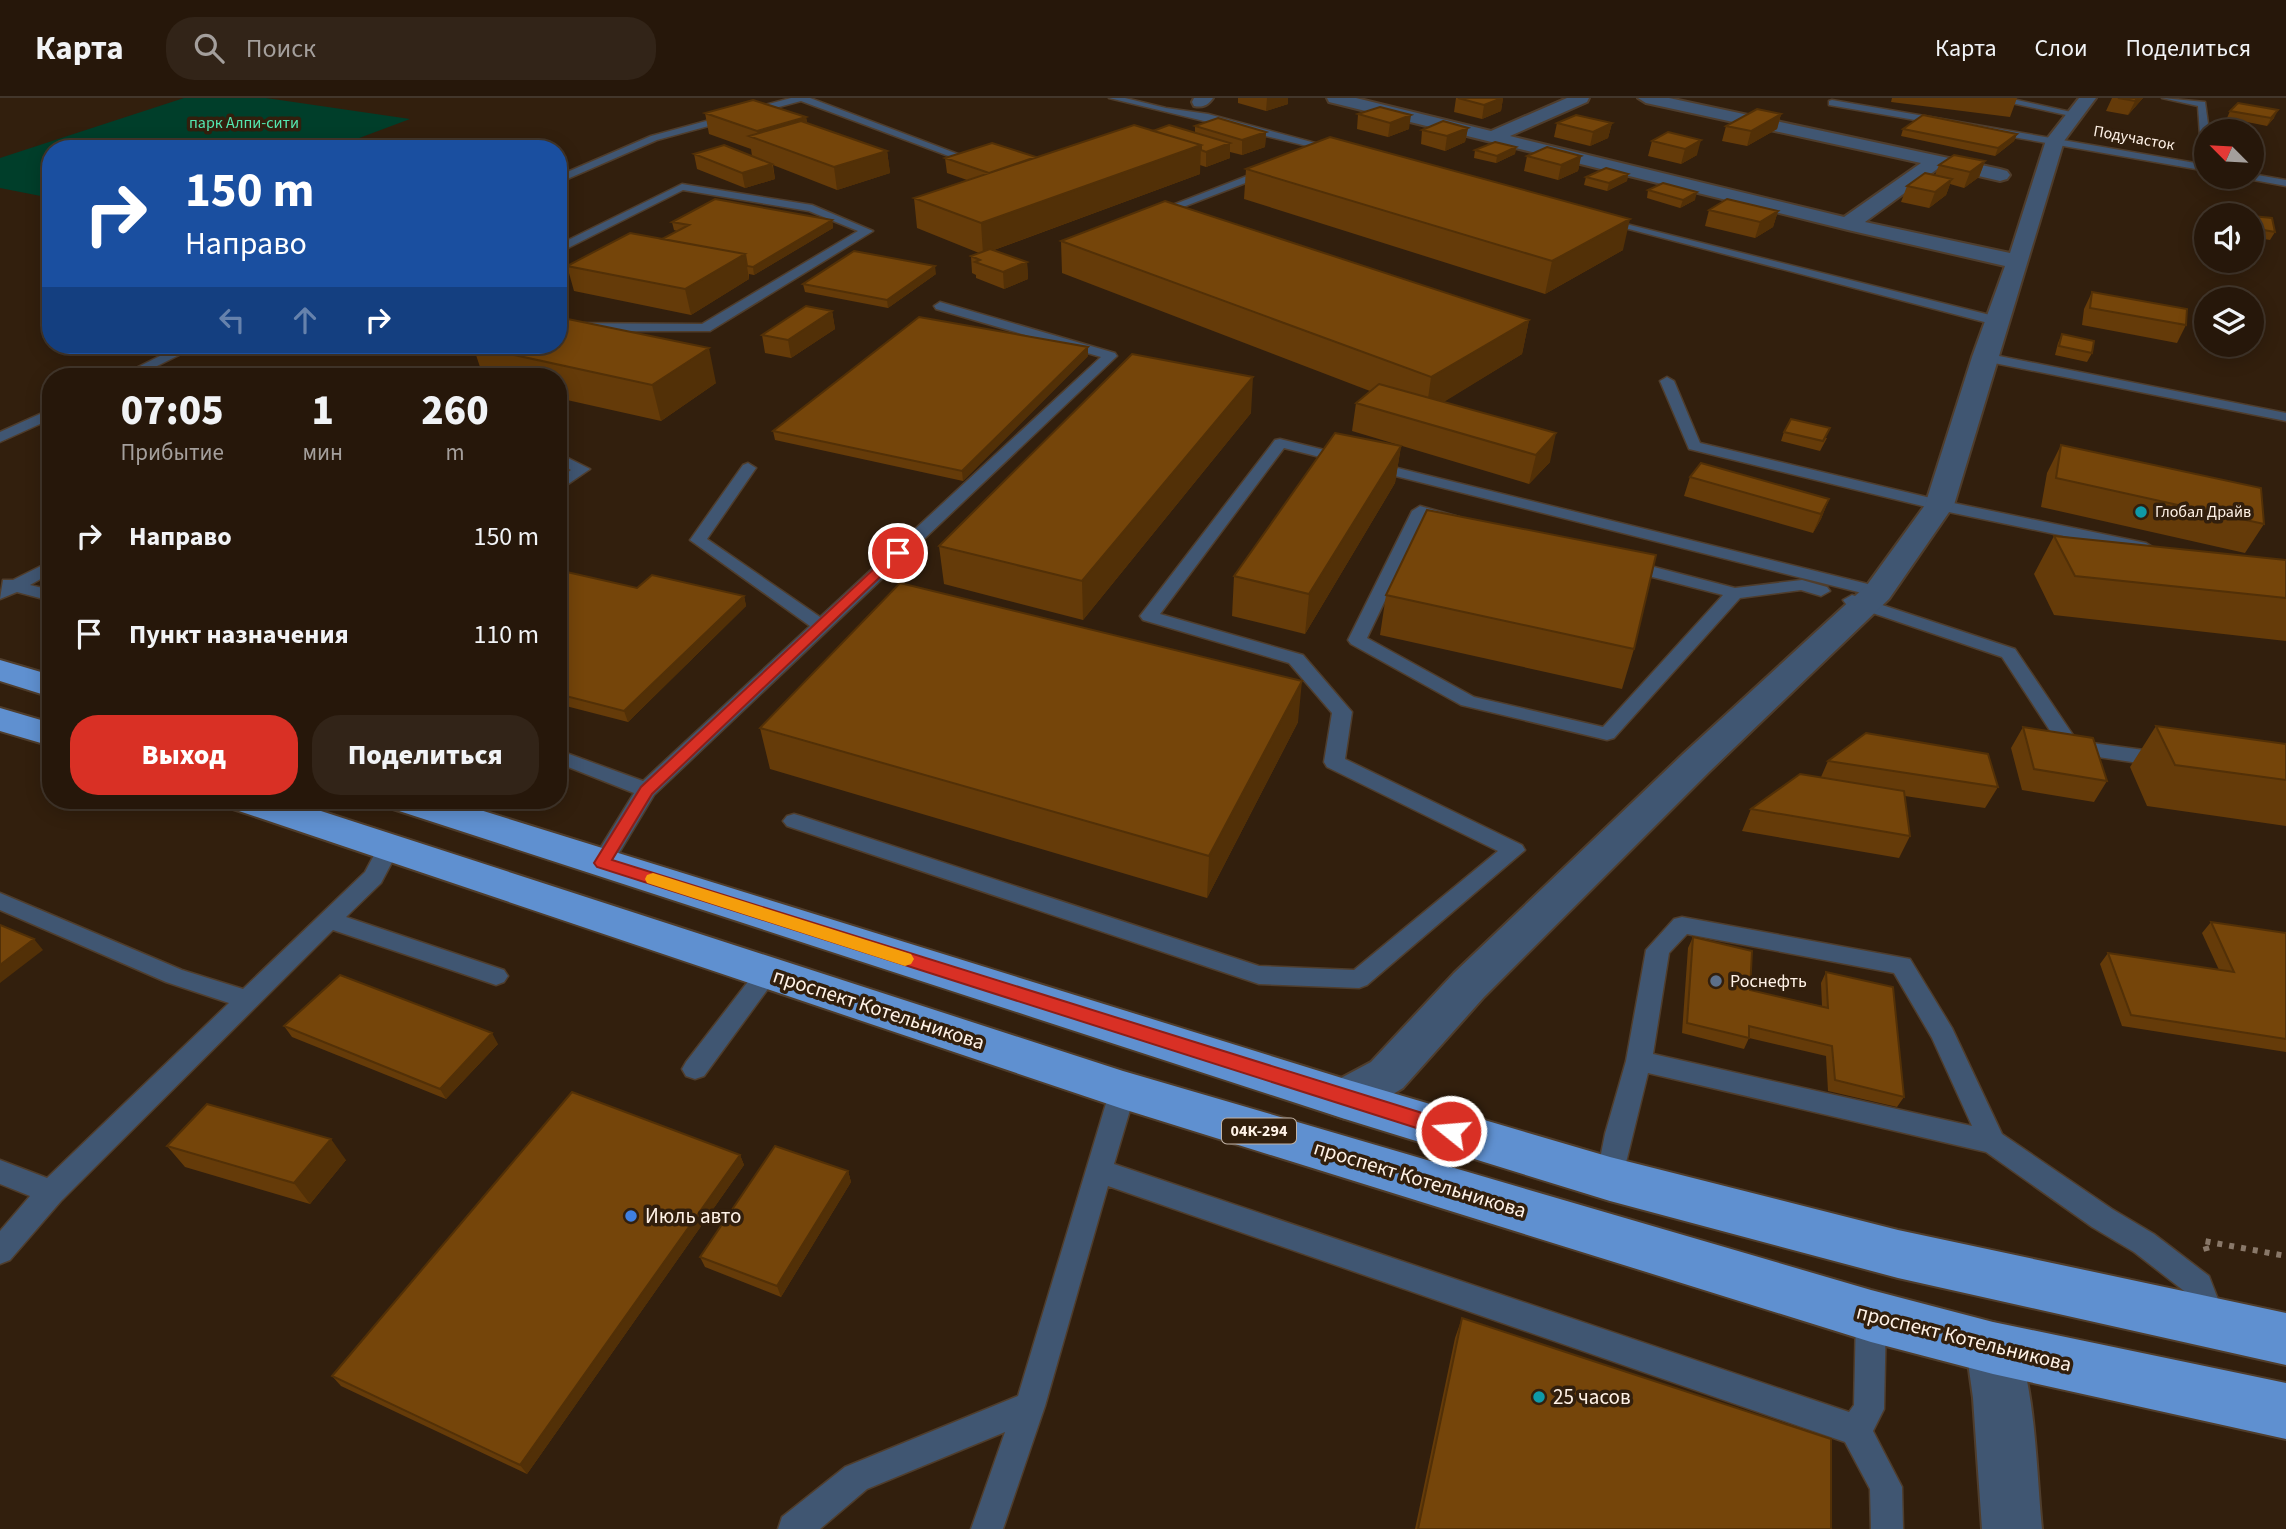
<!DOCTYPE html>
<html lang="ru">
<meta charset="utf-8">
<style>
:root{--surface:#26170a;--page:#322418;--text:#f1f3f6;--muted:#a49f9c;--line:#42362b;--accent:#d93025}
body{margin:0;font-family:"Source Sans 3",sans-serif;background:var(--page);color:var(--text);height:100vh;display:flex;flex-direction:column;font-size:26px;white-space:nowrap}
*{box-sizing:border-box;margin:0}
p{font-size:23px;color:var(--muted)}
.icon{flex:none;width:38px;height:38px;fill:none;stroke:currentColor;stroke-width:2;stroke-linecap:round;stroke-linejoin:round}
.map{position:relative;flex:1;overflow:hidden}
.panel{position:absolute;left:42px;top:270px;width:525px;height:441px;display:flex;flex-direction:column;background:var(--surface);border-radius:28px;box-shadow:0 4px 18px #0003,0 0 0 2px var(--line)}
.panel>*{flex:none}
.top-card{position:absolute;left:42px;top:42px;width:525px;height:214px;border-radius:28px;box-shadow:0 4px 18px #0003,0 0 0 2px var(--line);background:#1a4fa0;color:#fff;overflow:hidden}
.needle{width:46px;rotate:294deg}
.buttons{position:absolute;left:2194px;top:21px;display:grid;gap:14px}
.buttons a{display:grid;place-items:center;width:70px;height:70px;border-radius:50%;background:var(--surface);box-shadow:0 4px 18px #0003,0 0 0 2px var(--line);font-size:35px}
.pin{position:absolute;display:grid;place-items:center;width:60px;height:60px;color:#fff;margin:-30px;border:4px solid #fff;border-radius:50%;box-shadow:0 2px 7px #0007}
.me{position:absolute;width:77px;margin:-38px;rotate:287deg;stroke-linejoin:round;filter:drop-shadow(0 0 5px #0008)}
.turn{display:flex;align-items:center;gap:24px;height:147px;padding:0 28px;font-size:32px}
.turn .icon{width:91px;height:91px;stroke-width:2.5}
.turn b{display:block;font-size:49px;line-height:60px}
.lanes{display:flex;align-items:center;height:66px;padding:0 28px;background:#0003;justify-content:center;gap:35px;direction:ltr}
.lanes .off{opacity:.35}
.eta{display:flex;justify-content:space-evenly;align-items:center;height:119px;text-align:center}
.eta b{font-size:42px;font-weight:800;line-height:49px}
.primary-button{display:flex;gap:14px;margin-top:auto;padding:14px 28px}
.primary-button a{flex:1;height:80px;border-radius:28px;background:var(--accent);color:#fff;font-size:28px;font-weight:800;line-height:80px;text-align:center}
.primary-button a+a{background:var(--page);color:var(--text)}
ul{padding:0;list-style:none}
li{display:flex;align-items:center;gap:21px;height:98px;padding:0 28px}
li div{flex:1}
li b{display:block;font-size:26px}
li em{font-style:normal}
header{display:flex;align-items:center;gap:42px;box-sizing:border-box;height:98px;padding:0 35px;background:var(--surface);border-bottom:2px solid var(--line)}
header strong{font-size:33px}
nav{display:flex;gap:38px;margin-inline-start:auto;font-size:24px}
.search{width:490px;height:63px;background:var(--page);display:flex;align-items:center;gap:18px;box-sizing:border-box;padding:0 24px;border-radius:28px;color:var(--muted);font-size:26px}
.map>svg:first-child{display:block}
</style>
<header>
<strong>Карта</strong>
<div class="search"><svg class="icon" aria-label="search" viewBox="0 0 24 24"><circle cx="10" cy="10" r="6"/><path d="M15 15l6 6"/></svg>Поиск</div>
<nav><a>Карта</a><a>Слои</a><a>Поделиться</a></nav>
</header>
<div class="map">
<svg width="2286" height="1431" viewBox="0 0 2286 1431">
<rect width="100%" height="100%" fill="#321f0d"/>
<path fill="#003e2a" d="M184,0H266L410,21L330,51H51V100L0,90V60Z"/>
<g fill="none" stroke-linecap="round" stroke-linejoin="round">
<defs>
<path id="service" d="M791,0H810L963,58L954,60L801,3L657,42L558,85V78L651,38Z
M1109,0H1125L1166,10L1208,16L1345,53L1340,56Z
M1989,0H2008L2080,16L2075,19Z
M2162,0L2205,4L2209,33H2207V41L2200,38L2198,8Z
M1832,2L2207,67V73L1829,7V3Z
M1270,69L1275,72L1274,74L1157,119L1147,117Z
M2252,76L2286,82V88L2248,81L2247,79H2252Z
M682,86L812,107L873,133L710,233H558V225L702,226L858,133L809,113L683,92L558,155V147Z
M1598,119L2002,220L2003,223L1997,227L1992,226L1598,123Z
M940,204L1115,255L1117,258L654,697L610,770L602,773L594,770L591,765L634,695L558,665V652L643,683L810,528L690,442L743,367L748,365L756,370L707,441L820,519L1101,259L936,211L934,208Z
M182,247H199L137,278H120Z
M1984,255L2286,315V323L1979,262L1977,259Z
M1667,279L1674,283L1700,345L1939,402L2146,445L2154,450L2146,455L1939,412L1689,351L1660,283Z
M51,311V321L0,344V334Z
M1280,341L1884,490L1887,494L1878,499L1284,350L1160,516L1303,557L1352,614L1345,661L1522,747L1525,752L1367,887L1359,890L1259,886L787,728L783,723L787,718L794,716L801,718L1259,868L1354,872L1498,753L1327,669L1324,664L1332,615L1289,565L1143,522L1140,518L1275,342Z
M558,355L590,371L558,393V381L571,372L558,365Z
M1420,408L1459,419L1461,422L1453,427L1425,419L1367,540L1474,599L1603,629L1723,497L1621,471L1619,467L1621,463L1627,462L1735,490L1802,482L1827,489L1830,493L1821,498L1801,492L1740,500L1614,640L1607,642L1461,607L1351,546L1348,542L1412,413Z
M51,463V475L30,487L51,492V503L17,494L0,501L3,482H13Z
M1852,497L2015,551L2077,643L2166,655L2173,657L2176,662L2173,667L2166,669L2064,654L2002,559L1846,506L1843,502Z
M389,741L397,744L400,749L381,785L346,819L504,872L508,878L504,884L496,887L333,832L61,1103L10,1162L0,1166V1133L30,1098L0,1086V1062L47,1080L229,905L166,884L0,812V795L182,872L243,891L365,774L381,744Z
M1682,819L1910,861L1952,930L2002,1036L2112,1111L2154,1136L2209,1178L2226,1222L2221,1232L2211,1236L2201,1232L2188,1196L2134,1154L2092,1129L1986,1054L1648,975L1620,1089L1610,1093L1600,1089L1596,1081L1605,1036L1626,963L1646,852L1674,821ZM1687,836L1894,875L1932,940L1972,1028L1653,956L1669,855Z
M768,865L776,868L780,874L776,880L704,978L695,981L686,978L682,971L686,964L760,868Z
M1123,981L1132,984L1136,992L1114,1066L1849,1314L1854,1307L1856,1218L1861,1208L1871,1204L1881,1208L1886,1218L1884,1311L1873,1333L1902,1389L1903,1431H1871L1870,1391L1845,1344L1108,1088L1045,1308L1003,1431H971L1005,1334L867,1391L820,1431H778L782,1419L845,1369L1018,1298L1110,992L1114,984Z"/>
<path id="minor" d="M1194,0H1213C1208,7 1203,10 1194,8L1192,4Z
M1327,0H1356L1491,33L1567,0H1589L1587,4L1510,38L1844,119L1921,65L1646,5L1638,0H1669L2000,71L2007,73L2010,77L2007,81L2000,83L1940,69L1865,124L2010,155L2046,42L2079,0H2096L2064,43L1954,407L1889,501L1709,674L1484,899L1403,990L1362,1015L1345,1021L1328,1015L1321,1001L1328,987L1371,964L1454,875L1683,656L1867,487L1925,407L1972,259L2005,168L1848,132L1329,4Z
M1993,1224L2012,1231C2036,1287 2036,1370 2042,1431H1982L1973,1300L1966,1250L1974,1231Z"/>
<path id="trunk" d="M0,562L51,577V599L0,583Z
M0,610L51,625V648L0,633Z
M227,702H287L1123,973L1871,1192L1993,1224L2286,1285V1341L1993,1276L1871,1244L1123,1011L233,711Z
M387,702H448L1345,981L1610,1059L1898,1132L2286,1215V1267L1898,1180L1610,1103L1345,1021L393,711Z"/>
</defs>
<use href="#service" stroke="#4f3d2c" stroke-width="3"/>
<use href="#minor" stroke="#4f3d2c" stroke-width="4"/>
<use href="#trunk" stroke="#4f3d2c" stroke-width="4"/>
<path stroke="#897869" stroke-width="6" stroke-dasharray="5 7" stroke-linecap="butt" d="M2207,1153L2204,1143L2286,1158"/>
<use href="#service" fill="#405672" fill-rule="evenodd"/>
<use href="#minor" fill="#405672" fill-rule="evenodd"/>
<use href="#trunk" fill="#5f90d0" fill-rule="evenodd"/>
</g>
<path fill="#653b09" d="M1238,0H1288V6L1266,13L1238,5Z
M1456,0H1503L1501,13L1482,21L1454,14Z
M1892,0H2017L2010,19L1891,4Z
M2112,0H2143L2128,17L2106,13Z
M1380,9L1409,31L1388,39L1357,31L1358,16Z
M2230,13L2274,20L2267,28L2227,20Z
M705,15L806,19L807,25L887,53L890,75L837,92L773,67L775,81L745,90L697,71L694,56L752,58L751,51L709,36Z
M1781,16L1777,31L1747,48L1722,43L1726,28Z
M1557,25H1612L1608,40L1590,48L1554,39Z
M1195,28L1266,34L1265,49L1242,57L1230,54V60L1206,69L1200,67V76L994,152L1027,164L1028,181L1004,191L976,180V177L972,175L971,158L979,155L917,130L914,100L967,82L947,75L945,60L1036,59L1153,33L1195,35Z
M1468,30L1465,44L1445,53L1421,46L1422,32Z
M1903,31L2017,36L2014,43L1995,58L1901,38Z
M1668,34L1697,57L1681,66L1648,58L1652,43Z
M1516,49L1515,56L1496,65L1474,60L1475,52Z
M1527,58H1581L1578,73L1558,82L1524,73Z
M1985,63L1979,79L1964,90L1950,86L1946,97L1929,110L1901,104L1907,88L1935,77L1939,67Z
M1246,71L1623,152L1545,196L1244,101Z
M1628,76L1627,83L1607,93L1584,87L1586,79Z
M1648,92L1695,102L1680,110L1647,100Z
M1709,112L1778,113L1773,129L1755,140L1705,128Z
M2252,118L2275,134L2270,142L2252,139Z
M832,122L833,130L754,177L749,176V181L691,217L574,193L567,168L662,141L677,133L674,132L672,124Z
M1061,143L1529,222L1522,256L1443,304L1550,364L1529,386L1352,333L1356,305L1370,293L1062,175Z
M936,176L888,210L805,194L803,186Z
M2092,194L2186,227L2177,245L2082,227L2084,211Z
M832,213L835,231L791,260L765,255L762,237Z
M2062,236L2092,255L2087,264L2055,257L2058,245Z
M473,248L716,285L661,323L558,300V278H483Z
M1088,258L963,383L775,342L773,333Z
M1251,315L1083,522L944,486L939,448Z
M1784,334L1827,340L1820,353L1781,343Z
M2061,347L2264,426L2245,455L2041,409L2047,375Z
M1401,348L1395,385L1305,536L1232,518L1234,478Z
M1690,379L1829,401L1821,421L1813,435L1684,398Z
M2054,438L2286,462V543L2054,517L2034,476Z
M558,472L637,490L744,498L746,508L628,624L558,606Z
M1386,497L1634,551L1622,591L1380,537Z
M1298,624L1207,800L770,671L760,630Z
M2156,628L2286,646V728L2147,708L2130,669Z
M2023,629L2107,683L2094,704L2022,692L2011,650Z
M1828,663L1998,689L1985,710L1905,698L1910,738L1899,760L1742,733L1751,711L1821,679Z
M2211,824L2286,835V954L2122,928L2100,866L2108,855L2219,872L2202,835Z
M1693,839L1750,892L1822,908L1821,885L1826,874L1904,999L1897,1009L1828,993L1826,958L1749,940L1744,951L1682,935L1688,850Z
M284,928L498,946L446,1001L292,939Z
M167,1048L346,1062L310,1106L185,1069Z
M740,1057L744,1067L527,1376L341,1288L332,1278Z
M848,1073L851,1084L781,1199L705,1169L700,1159Z
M1462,1220L1831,1431H1415L1455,1240Z"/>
<path fill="#523007" d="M1267,0H1288V6L1266,13Z
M1502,0H1503L1501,13L1482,21L1484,7Z
M2137,0H2143L2128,17L2135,3Z
M2278,12L2274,20L2267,28L2271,20Z
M1781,16L1777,31L1747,48L1751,33Z
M1411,17L1409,31L1388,39L1390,25Z
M806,19L809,40L759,41L757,33Z
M1612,25L1608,40L1590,48L1593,34Z
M1468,30L1465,44L1445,53L1447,38Z
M1266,34L1265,49L1242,57V42Z
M2017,36L2014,43L1995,58L1998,50Z
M1701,42L1697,57L1681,66L1685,51Z
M1230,45V60L1206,69V54Z
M1201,47L1200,76L983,156L981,125Z
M1516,49L1515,56L1496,65L1497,58Z
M887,53L890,75L837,92L834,69Z
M1581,58L1578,73L1558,82L1561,67Z
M1985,63L1979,79L1964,90L1970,74Z
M772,66L775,81L745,90L742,75Z
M1628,76L1627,83L1607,93L1609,85Z
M1952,81L1946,97L1929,110L1935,94Z
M1697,94L1695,102L1680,110L1683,102Z
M1778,113L1773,129L1755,140L1760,124Z
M1630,121L1623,152L1545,196L1552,163Z
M832,122L833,130L754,177L753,169Z
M745,156L749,181L691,217L685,191Z
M1027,164L1028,181L1004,191L1003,174Z
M935,168L936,176L888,210L887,202Z
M832,213L835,231L791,260L788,242Z
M1529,222L1522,256L1426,315L1431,279Z
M1088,249V258L963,383L962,373Z
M709,250L716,285L661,323L652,287Z
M1253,279L1251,315L1083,522L1082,483Z
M1556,335L1550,364L1529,386L1536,357Z
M1401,348L1395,385L1305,536L1309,496Z
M1829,401L1821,421L1813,435L1821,416Z
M744,498L746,508L628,624L624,613Z
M1302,583L1298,624L1207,800L1209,758Z
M34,841L43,852L0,885V867Z
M492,935L498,946L446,1001L440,991Z
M331,1041L346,1062L310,1106L294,1085Z
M740,1057L744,1067L527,1376L520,1367Z
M848,1073L851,1084L781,1199L777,1188Z"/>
<path fill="#75450a" stroke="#523007" stroke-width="2" d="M1458,0H1502L1484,7Z
M2118,0H2137L2135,3Z
M753,2L806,19L757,33L705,15Z
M2238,5L2278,12L2271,20L2230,13Z
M1380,9L1411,17L1390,25L1358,16Z
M1757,11L1781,16L1751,33L1726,28Z
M1576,17L1612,25L1593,34L1557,25Z
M1923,17L2017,36L1998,50L1903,31Z
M1218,20L1266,34L1242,42L1195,28Z
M801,23L887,53L834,69L749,38Z
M1443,23L1468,30L1447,38L1422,32Z
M1134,27L1201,47L981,125L914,100Z
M1169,27L1230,45L1206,54L1201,52V47L1153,33Z
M1668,34L1701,42L1685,51L1652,43Z
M1330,39L1630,121L1552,163L1246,71Z
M1495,44L1516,49L1497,58L1475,52Z
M992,45L1036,59L989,75L945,60Z
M724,47L772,66L742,75L694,56Z
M1547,49L1581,58L1561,67L1527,58Z
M1954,57L1985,63L1970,74L1939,67Z
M1606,70L1628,76L1609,85L1586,79Z
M1925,75L1952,81L1935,94L1907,88Z
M1663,85L1697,94L1683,102L1648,92Z
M715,101L832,122L753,169L747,168L745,156L662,141L689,127L672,124Z
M1727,101L1778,113L1760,124L1709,112Z
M1165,103L1529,222L1431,279L1061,143Z
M2233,115L2250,117H2234Z
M2252,118L2272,120L2275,134L2252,130Z
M630,135L745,156L685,191L567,168Z
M990,151L1027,164L1003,174L975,164L980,162L971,158Z
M854,153L935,168L887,202L803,186Z
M2092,194L2187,211L2186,227L2090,210Z
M806,208L832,213L788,242L762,237Z
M558,219L709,250L652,287L473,248L476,247H558Z
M919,219L1088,249L962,373L773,333Z
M2062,236L2094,243L2092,255L2059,248Z
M1132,256L1253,279L1082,483L939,448Z
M1379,286L1556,335L1536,357L1356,305Z
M1791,321L1830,330L1823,343L1784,334Z
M1335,335L1401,348L1309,496L1234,478Z
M2061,347L2261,390L2264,426L2056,380Z
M1701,365L1829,401L1821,416L1690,379Z
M1427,412L1656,457L1634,551L1386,497Z
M2054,438L2286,462V500L2075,478Z
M558,472L637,490L652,477L744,498L624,613L558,596Z
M900,485L1302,583L1209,758L760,630Z
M2156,628L2286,646V682L2175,667Z
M2023,629L2093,640L2107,683L2034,671Z
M1866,635L1988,656L1998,689L1828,663Z
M1800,676L1904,693L1910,738L1751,711Z
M2211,824L2286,835V941L2131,917L2108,855L2234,874Z
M0,827L34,841L0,867Z
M1693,839L1752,853L1750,892L1828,910L1826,874L1893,889L1904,999L1835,982L1832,948L1749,928V940L1687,925Z
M340,877L492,935L440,991L284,928Z
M572,994L740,1057L520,1367L332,1278Z
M207,1006L331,1041L294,1085L167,1048Z
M775,1048L848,1073L777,1188L700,1159Z
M1462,1220L1831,1341V1431H1418Z"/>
<path fill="#d93025" stroke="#8d1f18" stroke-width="2" d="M898,452L902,453V458L652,696L612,762L1451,1024L1458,1027L1461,1033L1458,1039L1451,1041L597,769L594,765L641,689L893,453Z"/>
<path fill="#f59e0b" d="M653,775L911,856L914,861L911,866L905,868L647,785L645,781L647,777Z"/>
<g fill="#0f9aa8" stroke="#321f0d" stroke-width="2.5">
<circle cx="2141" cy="414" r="7"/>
<circle cx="1539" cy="1299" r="7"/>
</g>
<circle fill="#5c6f8a" stroke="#321f0d" stroke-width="2.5" cx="1716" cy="883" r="7"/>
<circle fill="#3f7fe0" stroke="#321f0d" stroke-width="2.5" cx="631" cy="1118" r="7"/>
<g text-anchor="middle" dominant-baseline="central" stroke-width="7" stroke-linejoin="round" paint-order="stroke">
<g font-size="16" fill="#54e7b0" stroke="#321f0d">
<text x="244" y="25">парк Алпи-сити</text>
</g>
<g font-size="16" fill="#fff2e7" stroke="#321f0d">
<text transform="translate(2134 40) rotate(10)">Подучасток</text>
</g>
<g font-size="16" fill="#fff2e7" stroke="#321f0d" text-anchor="start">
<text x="2155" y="414">Глобал Драйв</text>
</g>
<rect fill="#321f0d" stroke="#c2b3a6" stroke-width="2" x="1222" y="1020.5" width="74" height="25" rx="5"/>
<g font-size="16" font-weight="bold" fill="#fff2e7">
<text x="1259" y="1033">04К-294</text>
</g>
<g font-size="18" fill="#fff2e7" stroke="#321f0d" text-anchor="start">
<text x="1730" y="883">Роснефть</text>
</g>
<g font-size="21" fill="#fff2e7" stroke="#321f0d">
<text transform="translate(879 911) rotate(18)">проспект Котельникова</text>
<text transform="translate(1420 1081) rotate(17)">проспект Котельникова</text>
<text transform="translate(1964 1240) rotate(14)">проспект Котельникова</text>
</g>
<g font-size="21" fill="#fff2e7" stroke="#321f0d" text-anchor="start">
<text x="645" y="1118">Июль авто</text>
<text x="1553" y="1299">25 часов</text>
</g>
</g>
</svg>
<div class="buttons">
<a><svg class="needle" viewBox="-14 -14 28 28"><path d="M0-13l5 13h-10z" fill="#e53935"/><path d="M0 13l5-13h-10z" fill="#a49f9c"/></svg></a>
<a><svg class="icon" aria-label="sound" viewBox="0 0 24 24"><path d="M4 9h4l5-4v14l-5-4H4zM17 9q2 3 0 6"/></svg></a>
<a><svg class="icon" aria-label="layers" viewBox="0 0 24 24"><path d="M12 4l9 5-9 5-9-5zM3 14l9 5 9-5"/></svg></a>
</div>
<div class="pin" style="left:898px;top:455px;background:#d93025"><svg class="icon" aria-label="arrive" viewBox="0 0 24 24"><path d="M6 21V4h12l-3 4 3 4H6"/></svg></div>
<svg class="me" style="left:1451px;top:1033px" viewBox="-20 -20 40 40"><circle r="17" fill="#d93025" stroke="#fff" stroke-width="3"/><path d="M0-11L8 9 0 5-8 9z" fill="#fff"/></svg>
<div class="top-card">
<div class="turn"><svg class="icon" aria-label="right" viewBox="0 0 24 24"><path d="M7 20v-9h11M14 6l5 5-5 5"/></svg><div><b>150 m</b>Направо</div></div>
<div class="lanes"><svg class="icon off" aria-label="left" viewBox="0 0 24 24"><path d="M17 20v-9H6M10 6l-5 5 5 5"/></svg><svg class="icon off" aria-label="ahead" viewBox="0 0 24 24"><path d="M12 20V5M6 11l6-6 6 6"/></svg><svg class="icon" aria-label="right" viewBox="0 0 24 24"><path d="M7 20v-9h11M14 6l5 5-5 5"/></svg></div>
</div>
<section class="panel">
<div class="eta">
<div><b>07:05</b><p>Прибытие</p></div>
<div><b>1</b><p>мин</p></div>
<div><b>260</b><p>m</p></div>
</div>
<ul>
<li><svg class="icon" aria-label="right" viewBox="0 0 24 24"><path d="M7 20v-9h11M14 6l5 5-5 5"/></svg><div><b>Направо</b></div><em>150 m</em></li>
<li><svg class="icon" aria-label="arrive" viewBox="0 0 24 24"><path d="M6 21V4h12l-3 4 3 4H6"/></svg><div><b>Пункт назначения</b></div><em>110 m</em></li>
</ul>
<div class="primary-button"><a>Выход</a><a>Поделиться</a></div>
</section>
</div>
